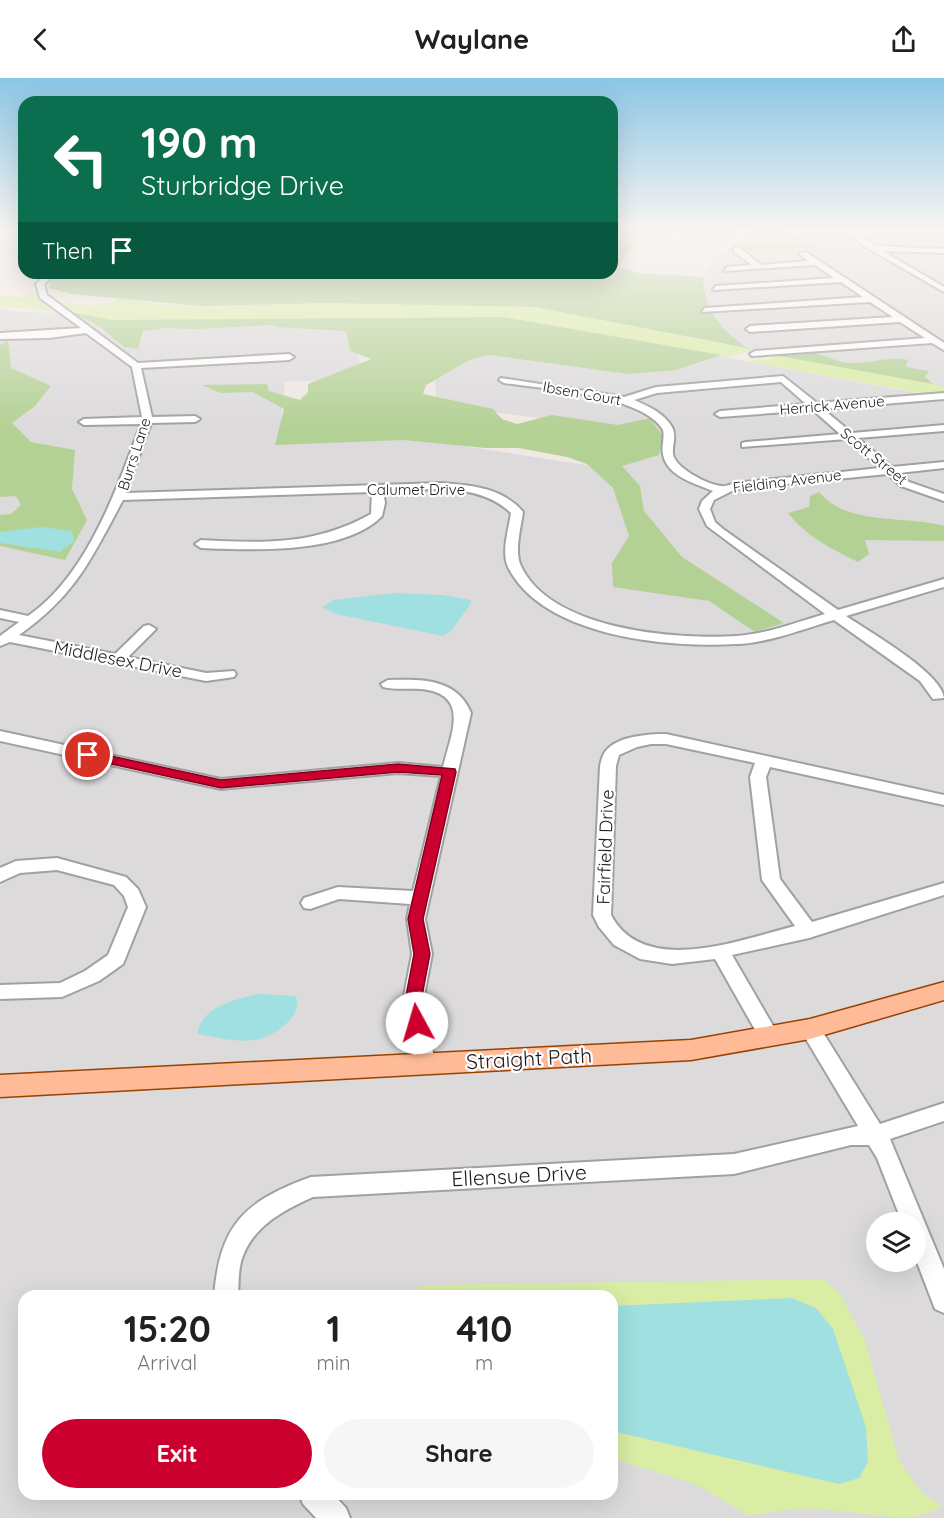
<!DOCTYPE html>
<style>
:root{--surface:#fff;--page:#f6f6f6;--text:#202124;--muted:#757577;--accent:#cb002e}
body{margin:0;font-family:Quicksand,sans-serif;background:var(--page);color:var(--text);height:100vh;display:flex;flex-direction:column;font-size:22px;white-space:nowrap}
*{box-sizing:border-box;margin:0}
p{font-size:20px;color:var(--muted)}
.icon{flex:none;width:33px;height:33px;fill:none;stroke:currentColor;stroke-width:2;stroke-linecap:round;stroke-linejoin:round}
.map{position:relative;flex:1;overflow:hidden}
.side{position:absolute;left:18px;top:1212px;width:600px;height:210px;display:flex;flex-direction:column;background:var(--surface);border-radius:18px;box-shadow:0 6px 24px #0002}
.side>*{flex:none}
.top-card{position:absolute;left:18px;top:18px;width:600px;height:183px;border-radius:18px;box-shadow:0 6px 24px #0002;background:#0b6e4f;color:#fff;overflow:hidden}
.tools{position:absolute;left:866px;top:1134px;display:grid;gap:12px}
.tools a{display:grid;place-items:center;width:60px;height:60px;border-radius:50%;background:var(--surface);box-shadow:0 6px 24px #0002;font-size:30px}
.pin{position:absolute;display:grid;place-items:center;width:51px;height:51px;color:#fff;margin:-26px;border:3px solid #fff;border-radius:50%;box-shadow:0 2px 6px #0007}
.me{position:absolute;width:66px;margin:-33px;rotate:354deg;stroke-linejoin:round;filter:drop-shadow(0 0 4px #0008)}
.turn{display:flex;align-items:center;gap:21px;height:126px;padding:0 24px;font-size:27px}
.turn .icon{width:78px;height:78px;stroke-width:2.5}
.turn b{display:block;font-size:42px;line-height:51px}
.then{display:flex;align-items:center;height:57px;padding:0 24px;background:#0003;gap:12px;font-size:22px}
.eta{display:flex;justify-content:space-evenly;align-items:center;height:102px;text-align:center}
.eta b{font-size:36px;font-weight:800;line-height:42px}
.button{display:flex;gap:12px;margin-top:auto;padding:12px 24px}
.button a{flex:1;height:69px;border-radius:36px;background:var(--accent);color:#fff;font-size:24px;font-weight:800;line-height:69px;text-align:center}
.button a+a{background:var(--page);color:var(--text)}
header{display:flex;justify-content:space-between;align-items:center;height:78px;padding:0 24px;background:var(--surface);font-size:27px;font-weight:800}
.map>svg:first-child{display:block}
</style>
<header><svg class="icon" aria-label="back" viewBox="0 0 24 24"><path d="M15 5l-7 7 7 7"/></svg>Waylane<svg class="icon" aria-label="share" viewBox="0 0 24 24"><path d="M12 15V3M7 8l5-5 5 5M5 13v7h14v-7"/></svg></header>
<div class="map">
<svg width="944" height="1440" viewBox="0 0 944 1440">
<rect width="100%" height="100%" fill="#efe8e3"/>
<path fill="#dcdadb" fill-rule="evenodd" d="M784,150H944V310L732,271L681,233L718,176L725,174L815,170Z
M0,231L27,234L349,243L360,285L330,302L285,304L279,364L399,358L605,390L627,351L437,327L435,302L471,272H687L944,320V1440H0ZM876,1144H915V1184H876ZM24,1218H612V1416H24Z"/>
<path fill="#d9eda5" d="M34,214L55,234L0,228V217L19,220Z
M119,220L160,227L201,228L325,225L534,229L753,272L727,279L504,239L112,242L70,234L58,223C78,226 102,233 119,220Z
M774,277L944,308V316L932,317L747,283L771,281Z
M823,1201L839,1214L865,1263L899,1382L922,1415L943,1429C932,1433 922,1437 911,1440C885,1440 843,1432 814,1431C792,1430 770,1434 749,1438L697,1407L612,1380V1218H400L410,1211L428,1207Z"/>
<path fill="#b4d195" d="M612,150L711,153L717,150H739L732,160C690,157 640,142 619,189L640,195L703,199C704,232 721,251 747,270L534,229L325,225L201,228L71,216L49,210L51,200L59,195H612Z
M748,150H784L816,170L725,174L743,160Z
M70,234L112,242L504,239L721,277L676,292L629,296L490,277C465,280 448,296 426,307L423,316L493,331L502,341L517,346L552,337L618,347L650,340L663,358L659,377L622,388L640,408L644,433L682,479L784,545L755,554L709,523L613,509L612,485L629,458L613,410L587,386L567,379L519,370H485L403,362L275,367L284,331L253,314L220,315L202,307L267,306L269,313L300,322L308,314V306L371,281L350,273L346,253L275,249L274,247L195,251L166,250L143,253L138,271L124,269L99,248Z
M8,262L11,290L51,308L35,328L12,345L31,364L75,372L72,411L87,442L65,482L0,468V437L11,436L21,427L16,418L0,419V267Z
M804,274C825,274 831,284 850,285C869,286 889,278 908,282L906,289L929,293L925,299L933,306L774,277Z
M819,414C847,448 903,437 944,448V463L865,462L869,476L858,484C831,471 806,458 788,435L809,429L810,418Z"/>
<path fill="#a0e0e0" d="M41,449L72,453L74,463L60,474L0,465V454Z
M393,515L442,517L471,522L470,527L451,553L443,558L336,536L322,529L334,522Z
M257,916L296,918C299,928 295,937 288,944C259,972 232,962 197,956C203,928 232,923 257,916Z
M792,1220L816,1230L833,1251L866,1349L868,1384L859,1400L839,1406L612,1353V1228Z"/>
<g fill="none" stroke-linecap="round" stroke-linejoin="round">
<defs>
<path id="minor" d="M851,150H857L858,155L875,168L944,171V175L883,173L944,209V214L859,165L852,156Z
M734,170H740L761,187L809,183L799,176L806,174L944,265V272L932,265L752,278L750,276L755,273L925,260L900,244L750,254L746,251L750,248L893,239L870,224L702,234L705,230L863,219L841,204L713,212L716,208L834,200L815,187L724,193L727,189L752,187L734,174Z
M48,195H56L44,206L47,217L138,285L289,276L294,279L289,282L141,290L152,339L195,338L200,341L195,344L151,345L126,415L442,405C471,407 503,410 523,434C521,449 514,474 521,488C551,552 676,562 737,558C767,556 797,544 825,536L707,448L699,431L702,423L713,413C696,406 666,398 663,376C661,368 665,361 663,352C643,317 543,311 504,305L499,302L501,300L624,319L656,309L783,298L817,325L944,315V321L823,331L852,355L944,347V353L858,360L892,389L944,384V390L899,395L909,404L944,416V423L901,408L887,396L736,411L714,422L710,431L715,444L723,451L838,532L944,501V509L846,538C868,553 942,595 944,620L933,621L920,603L834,542C803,551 769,565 736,566C668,570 543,559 508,489C501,474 509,450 511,435C477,403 426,412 383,413L385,425L382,438C344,477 251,472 201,470L195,466L201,462C264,465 313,468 371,436L372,414L123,422C91,481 76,517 19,557L115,576L144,548L149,547L156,551L128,579L206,595L234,593L236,596L234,599L206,603L10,564L0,568V558L19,544L0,540V532L28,538C87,498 117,410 141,346L84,347L79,344L84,341L142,339L132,289L86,255L49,260L0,261V255L81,250L40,220L36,206ZM781,304L806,326L720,333L715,336L720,339L813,332L840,356L746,364L742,365V369L847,361L880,390L735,405C731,406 725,409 722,408C708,407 675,390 673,376C672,366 677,359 672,349C664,335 648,328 634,322L657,315Z
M388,602C421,601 457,600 471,635L425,841L432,876L423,923L435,985L432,991L425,993L418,991L415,985L403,923L412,876L407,841L410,826L339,821L310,831L304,830L301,825L304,820L338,809L413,813L441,698L398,695L221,711L0,663V653L221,701L398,685L443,689C451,656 471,616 421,611C408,610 395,612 383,609L381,606Z
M666,656L944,717V727L770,689L766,699L780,801L812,844L944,805V817L809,860L732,877L779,958L776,964L769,966L762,964L715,881L672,886L640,881L614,867L599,849L593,837L600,688C601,684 602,678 605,674C616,658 649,656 666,656ZM651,666H666L755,685L750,699L762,802L795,848C742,861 644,900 611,837L616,688L619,677L637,669Z
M57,780L126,799L138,811L146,829L123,886L99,903L62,919L0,921V907L60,905L85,893L108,877L128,829L124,818L114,807L57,792L20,795L0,804V790L16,783Z
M810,943L817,945L880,1046L944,1025V1043L890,1061L944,1191V1235L935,1231L915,1179V1144H902L877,1080L869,1067H851L734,1096L313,1119C282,1133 251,1149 241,1184C238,1195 239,1207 238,1218H214C220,1146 245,1123 311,1099L734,1076L858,1048L800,951L803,945Z
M299,1416H333L346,1430L350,1440H316L303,1426Z"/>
<path id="major" d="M944,904V922L810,961L691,982L0,1019V997L691,962L810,941Z"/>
</defs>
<use href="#minor" stroke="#a1a1a1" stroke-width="4"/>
<use href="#major" stroke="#974300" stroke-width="3"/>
<use href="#minor" fill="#fff" fill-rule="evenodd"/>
<use href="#major" fill="#ffbb98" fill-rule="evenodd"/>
</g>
<linearGradient id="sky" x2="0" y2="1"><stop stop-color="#8bc6e5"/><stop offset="0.43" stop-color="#f8f5f2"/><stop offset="1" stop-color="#f8f5f2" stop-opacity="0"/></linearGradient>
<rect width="944" height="351" fill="url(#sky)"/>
<path fill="#cb002e" stroke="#84001e" stroke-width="1.5" d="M88,673L221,702L398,686L455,691L456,694L423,841L430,876L421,923L426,945L423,950H411L405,923L414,876L408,841L442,697L398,694L221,710L84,680V674Z"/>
<g text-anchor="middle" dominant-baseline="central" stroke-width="4.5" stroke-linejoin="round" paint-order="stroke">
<g font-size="15" fill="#1d1d1d" stroke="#fff">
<text transform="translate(582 315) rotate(10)">Ibsen Court</text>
<text transform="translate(832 327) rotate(-5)">Herrick Avenue</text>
<text transform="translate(134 376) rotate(-72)">Burrs Lane</text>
<text transform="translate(874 378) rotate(39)">Scott Street</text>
<text transform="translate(787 403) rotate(-7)">Fielding Avenue</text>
<text x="416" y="411">Calumet Drive</text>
</g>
<g font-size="18" fill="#1d1d1d" stroke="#fff">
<text transform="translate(118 581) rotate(11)">Middlesex Drive</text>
<text transform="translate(605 769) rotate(-88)">Fairfield Drive</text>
</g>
<g font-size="21" fill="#1d1d1d" stroke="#fff">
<text transform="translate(529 980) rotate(-3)">Straight Path</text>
<text transform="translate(519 1097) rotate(-3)">Ellensue Drive</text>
</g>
</g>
</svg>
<div class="tools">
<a><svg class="icon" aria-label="layers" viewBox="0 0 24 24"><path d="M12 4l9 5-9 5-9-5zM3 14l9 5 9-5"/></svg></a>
</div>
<div class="pin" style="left:88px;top:677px;background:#d93025"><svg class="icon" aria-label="arrive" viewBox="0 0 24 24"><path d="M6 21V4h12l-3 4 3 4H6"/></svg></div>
<svg class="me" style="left:417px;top:945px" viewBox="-20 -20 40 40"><circle r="19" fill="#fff"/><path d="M0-13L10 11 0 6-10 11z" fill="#cb002e"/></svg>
<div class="top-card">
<div class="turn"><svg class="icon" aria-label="left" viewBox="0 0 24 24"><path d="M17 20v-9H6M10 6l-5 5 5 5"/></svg><div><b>190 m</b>Sturbridge Drive</div></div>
<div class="then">Then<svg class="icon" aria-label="arrive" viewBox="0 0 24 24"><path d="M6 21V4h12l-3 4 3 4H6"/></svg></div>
</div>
<section class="side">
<div class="eta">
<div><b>15:20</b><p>Arrival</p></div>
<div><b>1</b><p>min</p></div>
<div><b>410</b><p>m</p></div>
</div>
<div class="button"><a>Exit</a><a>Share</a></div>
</section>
</div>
